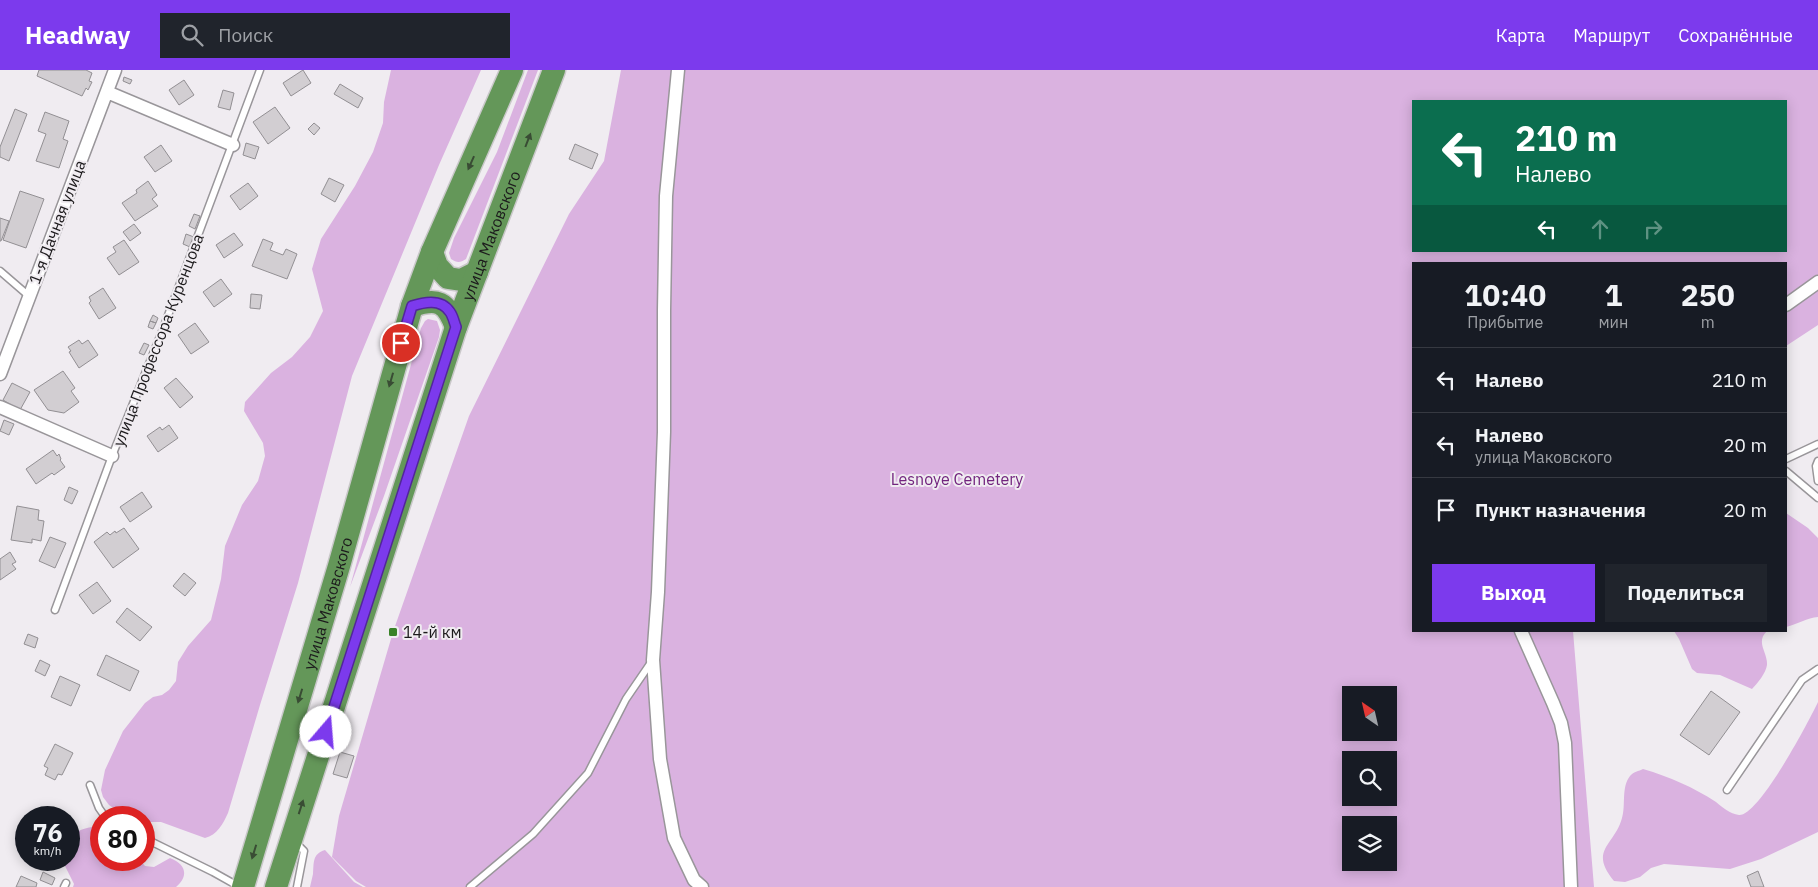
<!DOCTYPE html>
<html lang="ru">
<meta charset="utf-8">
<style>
:root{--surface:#171b24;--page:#20242c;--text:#f1f3f6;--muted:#9ea1a6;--line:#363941;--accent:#7c3aed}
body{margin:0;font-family:"IBM Plex Sans",sans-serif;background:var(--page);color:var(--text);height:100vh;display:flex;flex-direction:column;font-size:19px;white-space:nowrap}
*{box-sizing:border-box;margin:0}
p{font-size:16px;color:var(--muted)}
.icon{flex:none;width:28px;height:28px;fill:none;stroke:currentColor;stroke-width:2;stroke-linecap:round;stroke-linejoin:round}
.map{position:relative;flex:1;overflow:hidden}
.sheet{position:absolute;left:1412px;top:192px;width:375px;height:370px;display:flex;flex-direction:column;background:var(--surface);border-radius:0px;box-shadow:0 2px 12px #0003}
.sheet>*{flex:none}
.hud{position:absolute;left:1412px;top:30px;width:375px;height:152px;border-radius:0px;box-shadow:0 2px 12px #0003;background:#0b6e4f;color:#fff;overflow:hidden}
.needle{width:32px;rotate:326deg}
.controls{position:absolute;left:1342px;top:616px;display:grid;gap:10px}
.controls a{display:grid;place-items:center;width:55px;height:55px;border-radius:0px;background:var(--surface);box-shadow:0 2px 12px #0003;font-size:25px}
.speed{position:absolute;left:15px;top:736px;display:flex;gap:10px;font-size:25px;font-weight:700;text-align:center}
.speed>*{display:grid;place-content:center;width:65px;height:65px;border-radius:50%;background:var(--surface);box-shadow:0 2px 12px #0003;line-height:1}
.speed small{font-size:12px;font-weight:400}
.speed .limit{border:8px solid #d22;background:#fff;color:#111}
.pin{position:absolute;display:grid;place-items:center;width:42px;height:42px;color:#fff;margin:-21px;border:2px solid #fff;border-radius:50%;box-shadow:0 1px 5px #0007}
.me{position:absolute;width:55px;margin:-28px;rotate:18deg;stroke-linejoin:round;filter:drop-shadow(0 0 4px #0008)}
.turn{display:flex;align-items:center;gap:18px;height:105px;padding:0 20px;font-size:22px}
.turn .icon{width:65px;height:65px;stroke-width:2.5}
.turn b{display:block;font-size:35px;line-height:42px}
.lanes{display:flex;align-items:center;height:48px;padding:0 20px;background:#0003;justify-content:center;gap:25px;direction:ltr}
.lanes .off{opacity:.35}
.eta{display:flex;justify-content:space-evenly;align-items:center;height:85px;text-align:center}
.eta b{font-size:30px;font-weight:700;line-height:35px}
.primary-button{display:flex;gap:10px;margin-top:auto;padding:10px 20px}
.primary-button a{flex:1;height:58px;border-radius:0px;background:var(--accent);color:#fff;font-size:20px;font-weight:700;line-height:58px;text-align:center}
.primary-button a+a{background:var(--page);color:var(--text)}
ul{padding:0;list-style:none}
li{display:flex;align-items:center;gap:15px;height:65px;padding:0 20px;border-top:1px solid var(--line)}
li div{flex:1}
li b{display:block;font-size:19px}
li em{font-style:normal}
header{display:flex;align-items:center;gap:30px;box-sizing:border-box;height:70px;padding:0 25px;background:var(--accent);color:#fff}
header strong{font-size:24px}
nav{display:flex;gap:28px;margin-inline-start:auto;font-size:18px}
.search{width:350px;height:45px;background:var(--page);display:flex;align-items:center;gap:12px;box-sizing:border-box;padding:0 18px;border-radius:0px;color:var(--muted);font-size:19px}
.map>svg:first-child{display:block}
</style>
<header>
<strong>Headway</strong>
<div class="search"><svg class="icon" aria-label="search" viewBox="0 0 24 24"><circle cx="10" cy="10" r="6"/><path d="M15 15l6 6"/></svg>Поиск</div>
<nav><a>Карта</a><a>Маршрут</a><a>Сохранённые</a></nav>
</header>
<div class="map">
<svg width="1818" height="817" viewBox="0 0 1818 817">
<rect width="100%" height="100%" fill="#f0ecf1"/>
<path fill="#dab2e0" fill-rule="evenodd" d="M391,0H481L439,95L352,306L298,513L260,635L228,743C223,754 217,765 205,768L161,752H144V748L126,747L109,735L103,727L101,720L105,700L123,661L145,633L153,627L162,625L169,620L176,611L178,592L188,576L211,550L221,509L225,476L242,435L258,411L265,386L263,373L244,341L245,332L271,303L292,287L310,267L323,241L312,199L321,169L355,116L373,82L383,53L384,32Z
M528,0H538L466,189C460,193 457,193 451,189L449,183L454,168L497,82Z
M621,0H1818V255L1786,276V194H1414V561H1573L1594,817H366L356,811L332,787L339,746L393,562L469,346L569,144L604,91ZM1414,31H1786V181H1414ZM1351,625H1389V662H1351ZM1351,690H1389V728H1351ZM1351,755H1389V792H1351Z
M428,249L437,251L440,260L439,267L384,426L350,517L421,258L425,251Z
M1786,443L1808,458L1818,468V547C1807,548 1798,554 1786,557Z
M1674,561H1767C1755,572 1768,583 1767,595C1766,603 1757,614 1752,619L1720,605L1697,603L1692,599L1679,569Z
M1818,632V762L1761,789L1730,799L1664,794L1651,798L1640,807L1625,812L1614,811C1588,780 1615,775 1622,748C1626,736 1621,717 1630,706C1633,702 1639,701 1643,699C1670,707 1693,717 1716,732C1722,737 1730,744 1739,745C1759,746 1809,651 1818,632Z
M92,757L101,759V790H140L145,796L154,797L170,788C186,794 189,806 176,817H73L74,814L62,790H69C69,769 69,761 92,757Z
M325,780L354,812L363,817H310C311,813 312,808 313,804C314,793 312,784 325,780Z"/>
<path fill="#d2ced2" stroke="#928f93" d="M39,0H86L92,3L89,11L92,12L88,20L86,18L82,26L37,6Z
M303,0L311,13L291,26L283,13Z
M124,7L132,10L130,14L123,11Z
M184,10L194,25L179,35L169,20Z
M340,14L363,28L358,38L334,24Z
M223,20L234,23L230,40L218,37Z
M275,37L290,58L268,74L253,52Z
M15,39L27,44L9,91L0,87V77Z
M45,42L69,51L63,69L68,71L59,98L36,91L46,64L38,61Z
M314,53L320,58L314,65L308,59Z
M246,73L259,77L255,89L243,85Z
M575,74L598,84L592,99L569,89Z
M161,75L172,91L155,102L144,87Z
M329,108L344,115L335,132L321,124Z
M148,111L157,125L152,129L158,136L135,151L122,133L137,123L136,120Z
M248,113L258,126L240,140L230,126Z
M20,121L44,129L26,178L3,170Z
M194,144L200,146L195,159L189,156Z
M0,148L9,151L1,171H0Z
M134,154L141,163L130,171L123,162Z
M234,163L243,175L224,188L216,175Z
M186,164L194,167L190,177L183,174Z
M263,169L273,173L270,180L283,185L286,179L297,184L287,209L252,196Z
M124,170L139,192L119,205L107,188L116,182L113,177Z
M221,209L232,224L214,237L203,222Z
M103,218L116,238L99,249L89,233L91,231L89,227Z
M251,224L262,225L260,239L250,238Z
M153,245L158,248L156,253L150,251Z
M150,251L156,253L153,259L148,257Z
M195,253L209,272L191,284L178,265Z
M79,270L82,274L88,270L98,285L79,298L69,282L71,281L68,277Z
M144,273L149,275L144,285L139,283Z
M63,301L75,318L71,321L79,332L64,343L48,340L34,320Z
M176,308L193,327L180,338L164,318Z
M12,313L30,322L20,340L3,330Z
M4,350L14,354L9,365L0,361Z
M169,355L178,368L158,382L147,366L160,357L162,360Z
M53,380L57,386L59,384L61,389L60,390L65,397L54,405L52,403L36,414L26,399Z
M69,417L78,421L72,434L64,430Z
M142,422L152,437L130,452L120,437Z
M17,436L39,440L38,450L44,451L41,471L32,469V473L11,470Z
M124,458L139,479L113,498L94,472L107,462L110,465L115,461L116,463Z
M50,467L66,473L55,498L39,491Z
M10,482L16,492L12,494L16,499L0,510V489Z
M184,503L196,513L185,526L173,516Z
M97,512L111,531L93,544L79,525Z
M127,538L152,557L140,571L116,552Z
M28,564L38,568L35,578L24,574Z
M106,585L139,601L130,621L97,605Z
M40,590L50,595L45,606L35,601Z
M60,606L80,615L71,636L51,627Z
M1711,621L1740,642L1709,685L1680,665Z
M55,674L73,683L62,705L58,704L55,710L45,705L48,698L44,696Z
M340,682L354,686L347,708L333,704Z
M1758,801L1764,817H1751L1747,806Z
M43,802L55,808L52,815L40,810Z
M21,806L37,813L36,817H16Z"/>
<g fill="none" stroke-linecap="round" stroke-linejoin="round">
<defs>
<path id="lane" d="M0,201L29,226
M1786,389L1818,374
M1818,391L1816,396L1818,411
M1786,401L1818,428
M55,540L112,386L161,264L260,0
M90,715L99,738L106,748
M1727,720L1802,610L1818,599
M144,768L213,802L238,816
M296,773L304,781L297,817
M64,817L66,813
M470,817L533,764L588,703L626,629L652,591"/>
<path id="street" d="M678,0L666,126L664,240V362L658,522L653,590L660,689L674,768L694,810L702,817
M107,22L233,75
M1786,235L1818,212
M0,304L115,0
M0,337L112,386
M1521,561L1553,633L1561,653L1565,673L1571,817"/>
<g id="highway">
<path d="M432,182L437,196L448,208L461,210L477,202"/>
<path d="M412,236C438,228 446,231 456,257"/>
<path id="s1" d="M243,817L339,496L412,236L432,182L512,0"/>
<path id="s2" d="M276,817L456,257L554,0"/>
</g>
</defs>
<use href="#lane" stroke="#99969a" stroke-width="9"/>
<use href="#street" stroke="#99969a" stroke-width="15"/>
<use href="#highway" stroke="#c9c8c9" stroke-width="25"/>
<use href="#lane" stroke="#fff" stroke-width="6"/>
<use href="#street" stroke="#fff" stroke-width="12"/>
<use href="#highway" stroke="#649759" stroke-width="22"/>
</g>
<defs><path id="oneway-solid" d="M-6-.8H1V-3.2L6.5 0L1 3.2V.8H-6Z" transform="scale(1.25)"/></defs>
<g fill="#394c34">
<use href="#oneway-solid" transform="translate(528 70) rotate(-69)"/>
<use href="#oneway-solid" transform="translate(471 93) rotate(114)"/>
<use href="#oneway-solid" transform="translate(391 310) rotate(106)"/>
<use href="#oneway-solid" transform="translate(300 626) rotate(107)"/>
<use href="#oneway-solid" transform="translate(301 737) rotate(-72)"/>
<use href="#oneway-solid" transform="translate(254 782) rotate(107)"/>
</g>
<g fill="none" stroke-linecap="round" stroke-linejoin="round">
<defs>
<path id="route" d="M326,662L456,257C454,252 453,246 450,242C441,228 424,232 412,236L401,273"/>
</defs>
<use href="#route" stroke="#51269a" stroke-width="12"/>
<use href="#route" stroke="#7c3aed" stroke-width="9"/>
</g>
<rect fill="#398228" stroke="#f0ecf1" stroke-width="2" x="388" y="557" width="10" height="10" rx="2.5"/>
<g text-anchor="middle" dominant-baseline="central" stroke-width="4" stroke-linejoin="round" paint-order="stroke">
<g font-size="16" fill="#1c1a1c" stroke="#f0ecf1">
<text transform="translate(57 152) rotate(-69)">1-я Дачная улица</text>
<text stroke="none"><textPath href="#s2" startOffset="686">улица Маковского</textPath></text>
<text transform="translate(158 270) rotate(-69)">улица Профессора Куренцова</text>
<text stroke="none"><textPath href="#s1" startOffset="296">улица Маковского</textPath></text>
</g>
<g font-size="16" fill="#72247e" stroke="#f0ecf1">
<text x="957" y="409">Lesnoye Cemetery</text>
</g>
<g font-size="16" fill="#1c1a1c" stroke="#f0ecf1" text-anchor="start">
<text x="403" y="562">14-й км</text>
</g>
</g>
</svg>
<div class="controls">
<a><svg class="needle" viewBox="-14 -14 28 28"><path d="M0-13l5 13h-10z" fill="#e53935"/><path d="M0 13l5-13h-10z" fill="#9ea1a6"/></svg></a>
<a><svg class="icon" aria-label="search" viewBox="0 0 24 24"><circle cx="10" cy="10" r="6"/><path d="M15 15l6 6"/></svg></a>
<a><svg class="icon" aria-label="layers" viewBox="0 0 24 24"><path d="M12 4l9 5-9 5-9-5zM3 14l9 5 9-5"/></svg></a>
</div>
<div class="speed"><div>76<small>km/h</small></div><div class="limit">80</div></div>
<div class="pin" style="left:401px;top:273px;background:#d93025"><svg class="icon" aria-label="arrive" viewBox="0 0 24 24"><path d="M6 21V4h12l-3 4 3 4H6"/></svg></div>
<svg class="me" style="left:326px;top:662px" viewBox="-20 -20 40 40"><circle r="19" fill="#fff"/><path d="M0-13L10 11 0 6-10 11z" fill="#7c3aed"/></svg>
<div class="hud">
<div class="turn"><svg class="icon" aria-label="left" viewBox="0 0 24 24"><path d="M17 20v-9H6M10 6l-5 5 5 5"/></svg><div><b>210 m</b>Налево</div></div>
<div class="lanes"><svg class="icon" aria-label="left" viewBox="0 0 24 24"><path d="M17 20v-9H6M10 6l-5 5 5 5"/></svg><svg class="icon off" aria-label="ahead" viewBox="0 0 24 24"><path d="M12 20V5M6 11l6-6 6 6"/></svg><svg class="icon off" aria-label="right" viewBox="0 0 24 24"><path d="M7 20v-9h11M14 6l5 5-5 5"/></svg></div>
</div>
<section class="sheet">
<div class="eta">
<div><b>10:40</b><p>Прибытие</p></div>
<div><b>1</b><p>мин</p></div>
<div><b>250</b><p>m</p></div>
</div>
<ul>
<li><svg class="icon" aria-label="left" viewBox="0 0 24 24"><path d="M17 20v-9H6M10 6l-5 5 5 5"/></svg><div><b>Налево</b></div><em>210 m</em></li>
<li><svg class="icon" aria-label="left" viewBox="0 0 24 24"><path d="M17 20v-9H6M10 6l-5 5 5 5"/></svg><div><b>Налево</b><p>улица Маковского</p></div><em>20 m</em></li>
<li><svg class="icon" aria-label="arrive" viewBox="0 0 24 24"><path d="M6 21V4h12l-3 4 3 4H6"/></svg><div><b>Пункт назначения</b></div><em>20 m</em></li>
</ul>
<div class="primary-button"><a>Выход</a><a>Поделиться</a></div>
</section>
</div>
